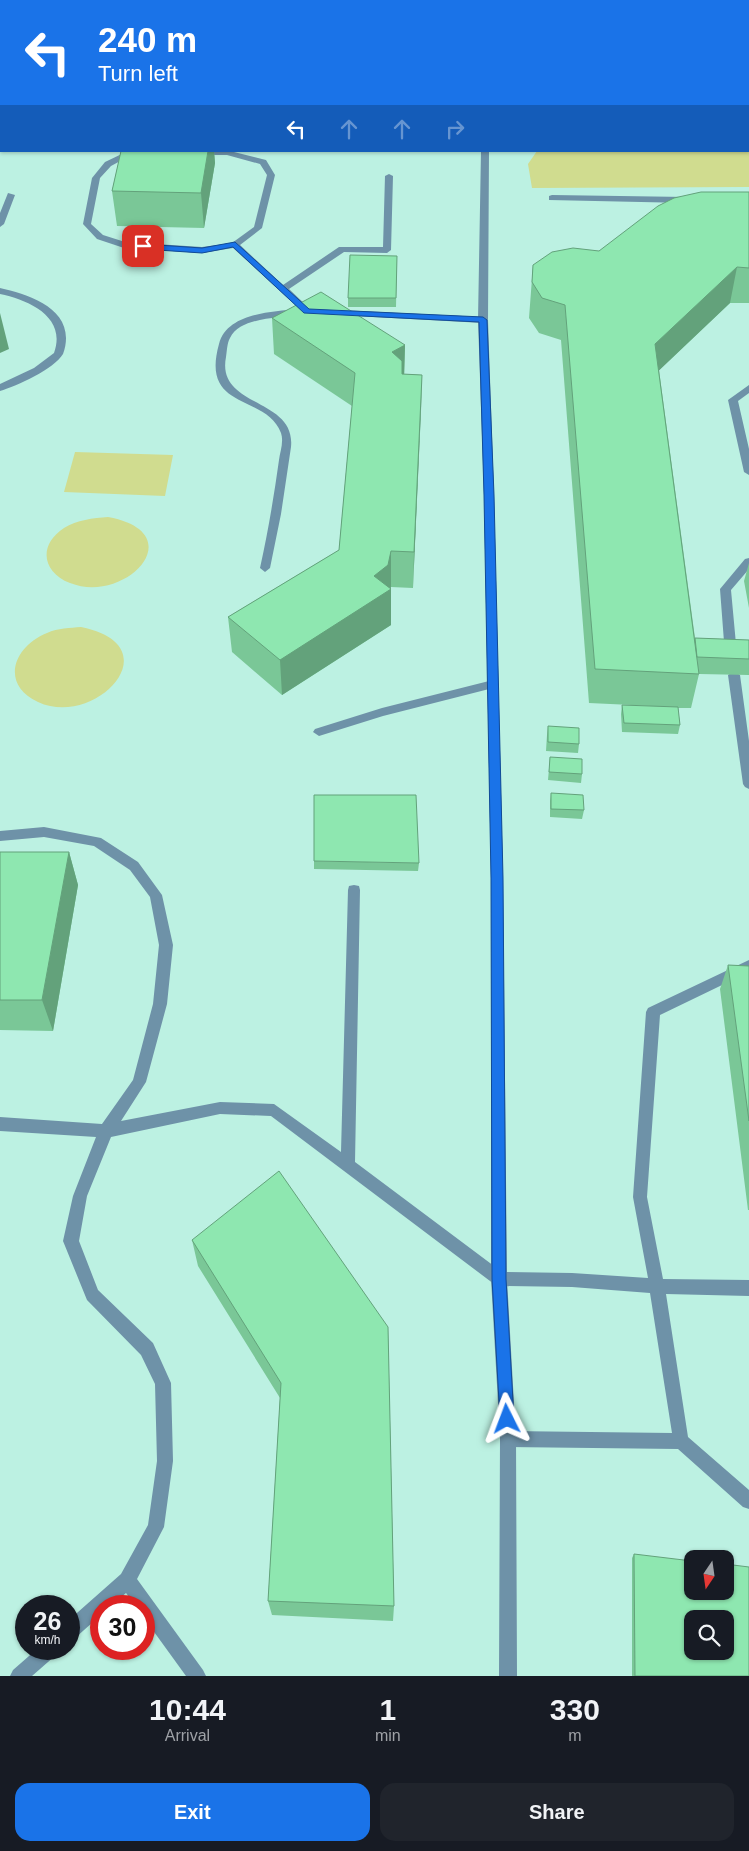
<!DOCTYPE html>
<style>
:root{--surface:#171b24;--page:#20242c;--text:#f1f3f6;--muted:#9ea1a6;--accent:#1a73e8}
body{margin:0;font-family:Arial,sans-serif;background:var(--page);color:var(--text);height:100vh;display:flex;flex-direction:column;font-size:19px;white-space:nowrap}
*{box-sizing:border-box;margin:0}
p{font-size:16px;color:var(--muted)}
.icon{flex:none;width:28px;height:28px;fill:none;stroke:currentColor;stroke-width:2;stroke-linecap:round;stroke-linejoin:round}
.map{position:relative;height:1676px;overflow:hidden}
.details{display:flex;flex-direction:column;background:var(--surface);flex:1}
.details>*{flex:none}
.guide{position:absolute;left:0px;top:0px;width:750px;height:152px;box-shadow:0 1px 4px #0004;background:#1a73e8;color:#fff;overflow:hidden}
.needle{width:32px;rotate:193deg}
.tools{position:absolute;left:684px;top:1550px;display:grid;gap:10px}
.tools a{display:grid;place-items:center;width:50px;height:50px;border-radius:10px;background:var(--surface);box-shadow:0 1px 4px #0004;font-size:25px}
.speed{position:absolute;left:15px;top:1595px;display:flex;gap:10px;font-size:25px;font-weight:700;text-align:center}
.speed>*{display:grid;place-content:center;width:65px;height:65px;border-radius:50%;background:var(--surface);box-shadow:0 1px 4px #0004;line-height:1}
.speed small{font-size:12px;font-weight:400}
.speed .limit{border:8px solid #d22;background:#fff;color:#111}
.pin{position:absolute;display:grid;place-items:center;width:42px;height:42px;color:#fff;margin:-21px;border-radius:10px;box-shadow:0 2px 8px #0006}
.me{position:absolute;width:55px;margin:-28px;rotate:357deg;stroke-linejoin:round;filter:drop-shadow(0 0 4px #0008)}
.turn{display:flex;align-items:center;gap:18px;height:105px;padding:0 15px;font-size:22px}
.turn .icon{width:65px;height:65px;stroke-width:2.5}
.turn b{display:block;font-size:35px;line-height:42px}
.lanes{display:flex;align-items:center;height:48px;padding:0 15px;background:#0003;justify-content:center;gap:25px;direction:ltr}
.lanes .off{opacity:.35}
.eta{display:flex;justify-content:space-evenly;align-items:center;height:85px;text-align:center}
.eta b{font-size:30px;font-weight:700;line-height:35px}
.primary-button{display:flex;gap:10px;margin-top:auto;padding:10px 15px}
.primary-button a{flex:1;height:58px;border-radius:15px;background:var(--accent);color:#fff;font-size:20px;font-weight:700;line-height:58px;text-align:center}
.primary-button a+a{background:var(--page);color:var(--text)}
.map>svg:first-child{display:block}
</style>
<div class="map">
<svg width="749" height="1676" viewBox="0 0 749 1676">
<rect width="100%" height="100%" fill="#bcf1e2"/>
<path fill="#d0dc8f" d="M749,149V187L532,188L528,164L537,151H749Z
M75,452L173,455L165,496L64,492Z
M108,517C194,533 125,605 70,583C42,572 38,545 64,528C77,520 93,518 108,517Z
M81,627C174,646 95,729 38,702C0,684 13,647 47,633C58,628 70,628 81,627Z"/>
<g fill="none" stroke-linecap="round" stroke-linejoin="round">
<path fill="#6e92a8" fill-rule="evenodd" d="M203,0H211V1H204Z
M128,151L137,152L111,166L100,178L91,224L103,235L125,242L202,247L232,243L254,227L267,175L260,164L227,155H198L194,153L195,151H230L266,160L275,175L262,228L240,245L283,285L339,247H383L385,176L389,174L393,176L391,250L387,253L344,252L289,289L309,308L318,311L316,313H304L233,248L202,253L124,248L97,239L83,224L92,178L105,162Z
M8,193L15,195L4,224L0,227V213Z
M552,195L687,197L691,200L687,203L549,200V196Z
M0,288C26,294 66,306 66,338C66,343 65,349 63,354C54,369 17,386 0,391V384L34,368L54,353C67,317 29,300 0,294Z
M297,309L302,312L300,314C280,319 241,316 230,338C227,343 227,351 226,357C216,408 296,397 291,447L281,514L270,568L265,572L260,568C268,532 274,496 279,460C280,452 284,442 281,433C266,393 200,412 219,344C227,313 271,312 297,309Z
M340,310L483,317L488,320L483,323L337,315V311Z
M749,385V393L738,401L749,449V475L744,472L728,400Z
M749,558V569L731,590L737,655L731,659L725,655L720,589L745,559Z
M734,671L740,675L749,741V789L745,787L743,784L728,675Z
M493,680L499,684L497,687L383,716L319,736L313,732L315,729L382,708Z
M44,827L101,838L138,862L162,895L173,945L167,1004L146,1082L121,1121L220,1102L274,1104L341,1152L348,890L349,886L354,885L359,886L360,890L355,1162L502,1272L572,1273L648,1278L633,1197L646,1012L648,1008L749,960V972L660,1015L647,1197L663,1279L749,1280V1296L666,1294L688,1437L749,1490V1509L743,1507L678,1449L508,1447L502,1445L500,1439L502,1433L508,1431L672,1433L650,1293L572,1287L499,1286L494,1284L271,1116L220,1114L111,1137L87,1196L79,1241L98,1290L153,1343L171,1383L173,1461L164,1527L137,1579L203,1670L206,1676H186L144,1618V1606H136L126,1593L111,1606H101V1615L75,1638L69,1641V1620L121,1574L148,1525L157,1461L155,1384L141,1355L87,1300L63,1241L73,1196L96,1137L0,1131V1117L102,1124L133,1080L153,1004L159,945L150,897L130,870L94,846L44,837L0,841V831Z
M37,1649H59L56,1655L32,1676H10L13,1670Z"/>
<path fill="#6e92a8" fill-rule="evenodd" d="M0,42H1V46H0Z
M481,151H489L488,320L494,495L503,878L507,1279L516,1439L517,1676H499L500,1439L491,1279V878L484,495L478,320Z"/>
<path fill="#306989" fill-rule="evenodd" d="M0,95H1V99H0Z"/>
</g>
<path fill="#7ac797" d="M30,0H108L107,1H61Z
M467,0H749V35V1H467Z
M121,151H214L215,163L204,228L117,226L112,191Z
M749,192V303H730L659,370L695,638L749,640V675L699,674L691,708H678L680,725L678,734L622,732L621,714L622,705L653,706L589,703L561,340L539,333L529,318L533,265L599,251Z
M397,256L396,307H348V298Z
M272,318L405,345L404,374L422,375L413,588L391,587V625L282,695L232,652L228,617L339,550L352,406L274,354Z
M749,563V608L744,581Z
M548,726L579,744L578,753L546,751L547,735Z
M550,757L582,774L581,783L548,780Z
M551,793L584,810L582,819L550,817V801Z
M0,852H69L78,885L53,1031L0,1030Z
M314,861L419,863L418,871L314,869Z
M728,965L749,966V1210H748L720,989Z
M192,1240L388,1327L394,1606L393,1621L272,1615L268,1601L280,1398L198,1266Z
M634,1554L749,1676H632V1558Z"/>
<path fill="#63a27b" d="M208,151H214L215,163L204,228L201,193Z
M737,267L730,303L649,380L655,344Z
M0,313L9,349L0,353Z
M405,345L404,381L392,352Z
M422,375L421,411L413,588L414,552Z
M391,551V587L390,590L391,589V625L282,695L280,660L374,576Z
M69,852L78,885L53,1031L42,1000Z"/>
<path fill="#8ee7b0" stroke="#63a27b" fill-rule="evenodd" d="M515,0H749V4V1H589Z
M121,151H208L201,193L112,191Z
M701,192H749V268L737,267L655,344L699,674L595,669L565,305L542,298L532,282L533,265L552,252L573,248L599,251L658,206L674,198Z
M350,255L397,256L396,298H348Z
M321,292L405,345L392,352L402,361V374L422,375L414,552L391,551L388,565L374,576L391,589L280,660L228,617L339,550L355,373L272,318Z
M695,638L749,640V659L697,657Z
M622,705L678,707L680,725L624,723Z
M548,726L579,728V744L548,742Z
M550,757L582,759V774L549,772Z
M551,793L583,795L584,810L551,809Z
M314,795H416L419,863L314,861Z
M0,852H69L42,1000H0Z
M728,965L749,966V1121Z
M279,1171L388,1327L394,1606L268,1601L281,1383L192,1240Z
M634,1554L692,1561V1591H725V1564L749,1567V1676H635ZM692,1619H725V1651H692Z"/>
<path fill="#1a73e8" stroke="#114b97" d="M235,242L309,309L483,317L487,320L494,495L503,878L506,1279L514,1419L512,1424L507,1426L502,1424L500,1419L492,1279L491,878L484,495L479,322L304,313L233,247L202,253L143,249L139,246L143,244L202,248Z"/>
</svg>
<div class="tools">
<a><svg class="needle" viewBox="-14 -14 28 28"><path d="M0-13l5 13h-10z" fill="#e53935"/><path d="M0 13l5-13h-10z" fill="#9ea1a6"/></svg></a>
<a><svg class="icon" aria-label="search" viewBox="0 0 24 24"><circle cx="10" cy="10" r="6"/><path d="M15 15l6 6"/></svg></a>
</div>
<div class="speed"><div>26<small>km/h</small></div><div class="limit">30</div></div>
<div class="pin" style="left:143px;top:246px;background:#d93025"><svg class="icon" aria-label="arrive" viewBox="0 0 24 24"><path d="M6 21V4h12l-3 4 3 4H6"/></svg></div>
<svg class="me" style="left:507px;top:1419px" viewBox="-20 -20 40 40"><path d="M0-17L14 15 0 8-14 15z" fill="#1a73e8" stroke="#fff" stroke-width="4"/></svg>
<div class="guide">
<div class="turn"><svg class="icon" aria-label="left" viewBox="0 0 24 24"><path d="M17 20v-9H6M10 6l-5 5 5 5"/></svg><div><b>240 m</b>Turn left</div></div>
<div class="lanes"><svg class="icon" aria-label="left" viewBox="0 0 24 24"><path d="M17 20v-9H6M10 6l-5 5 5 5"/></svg><svg class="icon off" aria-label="ahead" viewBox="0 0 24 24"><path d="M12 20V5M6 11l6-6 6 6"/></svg><svg class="icon off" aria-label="ahead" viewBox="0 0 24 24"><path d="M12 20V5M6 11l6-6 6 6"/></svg><svg class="icon off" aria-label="right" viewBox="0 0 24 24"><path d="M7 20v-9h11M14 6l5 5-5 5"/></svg></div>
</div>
</div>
<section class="details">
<div class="eta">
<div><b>10:44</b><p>Arrival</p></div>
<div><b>1</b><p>min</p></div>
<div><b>330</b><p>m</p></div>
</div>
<div class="primary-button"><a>Exit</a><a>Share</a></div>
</section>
